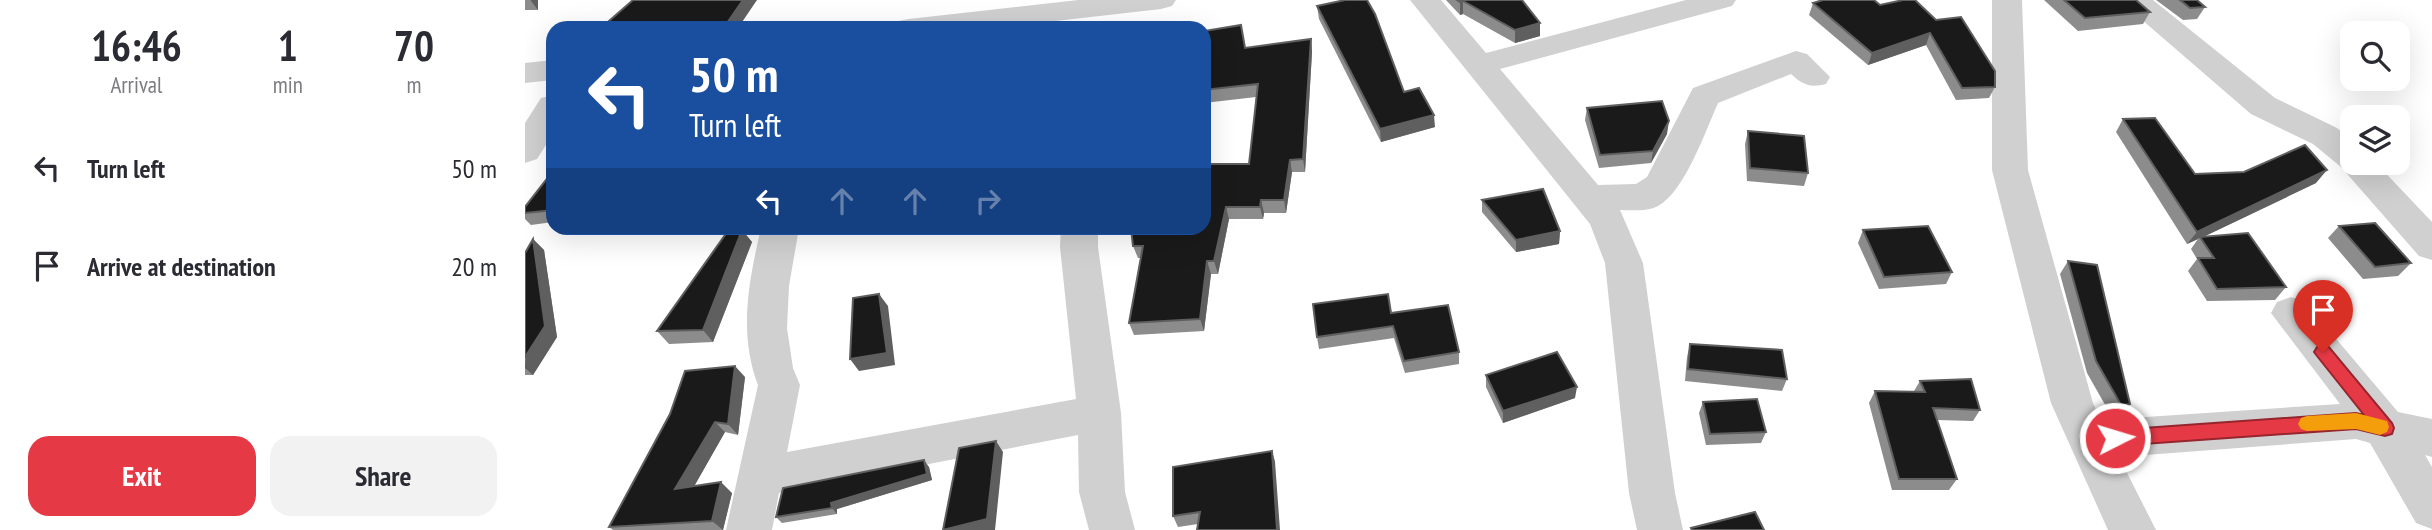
<!DOCTYPE html>
<style>
:root{--surface:#fff;--page:#f2f2f3;--text:#2b2b33;--muted:#7c7c81;--accent:#e63946}
body{margin:0;font-family:"PT Sans Narrow",sans-serif;background:var(--page);color:var(--text);height:100vh;display:flex;flex-direction:column;font-size:26px;white-space:nowrap}
*{box-sizing:border-box;margin:0}
p{font-size:23px;color:var(--muted)}
.icon{flex:none;width:38px;height:38px;fill:none;stroke:currentColor;stroke-width:2;stroke-linecap:round;stroke-linejoin:round}
.map{position:relative;flex:1;overflow:hidden}
.drawer{display:flex;flex-direction:column;background:var(--surface);width:525px}
.drawer>*{flex:none}
.hud{position:absolute;left:21px;top:21px;width:665px;height:214px;border-radius:21px;box-shadow:0 7px 28px #0002;background:#1a4fa0;color:#fff;overflow:hidden}
.tools{position:absolute;left:1815px;top:21px;display:grid;gap:14px}
.tools a{display:grid;place-items:center;width:70px;height:70px;border-radius:14px;background:var(--surface);box-shadow:0 7px 28px #0002;font-size:35px}
.pin{position:absolute;display:grid;place-items:center;width:60px;height:60px;color:#fff;margin:-72px -30px;border-radius:50% 50% 50% 0;rotate:-45deg;box-shadow:0 0 7px #0007}
.pin .icon{rotate:45deg}
.me{position:absolute;width:77px;margin:-38px;rotate:85deg;stroke-linejoin:round;filter:drop-shadow(0 0 5px #0008)}
.turn{display:flex;align-items:center;gap:24px;height:147px;padding:0 28px;font-size:32px}
.turn .icon{width:91px;height:91px;stroke-width:2.5}
.turn b{display:block;font-size:49px;line-height:60px}
.lanes{display:flex;align-items:center;height:66px;padding:0 28px;background:#0003;justify-content:center;gap:35px;direction:ltr}
.lanes .off{opacity:.35}
.eta{display:flex;justify-content:space-evenly;align-items:center;height:119px;text-align:center}
.eta b{font-size:42px;font-weight:600;line-height:49px}
.action{display:flex;gap:14px;margin-top:auto;padding:14px 28px}
.action a{flex:1;height:80px;border-radius:21px;background:var(--accent);color:#fff;font-size:28px;font-weight:600;line-height:80px;text-align:center}
.action a+a{background:var(--page);color:var(--text)}
ul{padding:0;list-style:none}
li{display:flex;align-items:center;gap:21px;height:98px;padding:0 28px}
li div{flex:1}
li b{display:block;font-size:26px}
li em{font-style:normal}
main{display:flex;flex:1;min-height:0}
.map>svg:first-child{display:block}
</style>
<main>
<section class="drawer">
<div class="eta">
<div><b>16:46</b><p>Arrival</p></div>
<div><b>1</b><p>min</p></div>
<div><b>70</b><p>m</p></div>
</div>
<ul>
<li><svg class="icon" aria-label="left" viewBox="0 0 24 24"><path d="M17 20v-9H6M10 6l-5 5 5 5"/></svg><div><b>Turn left</b></div><em>50 m</em></li>
<li><svg class="icon" aria-label="arrive" viewBox="0 0 24 24"><path d="M6 21V4h12l-3 4 3 4H6"/></svg><div><b>Arrive at destination</b></div><em>20 m</em></li>
</ul>
<div class="action"><a>Exit</a><a>Share</a></div>
</section>
<div class="map">
<svg width="1907" height="530" viewBox="0 0 1907 530">
<rect width="100%" height="100%" fill="#fff"/>
<g fill="none" stroke-linecap="round" stroke-linejoin="round">
<path fill="#d0d0d0" fill-rule="evenodd" d="M553,0H651L647,6L636,9L468,28H368L373,21L384,19Z
M885,0H916L961,53L1161,0H1211L1207,6L975,69L1073,185L1111,184L1122,177L1168,88L1271,51L1282,54L1305,77L1301,84C1285,88 1278,85 1266,74L1193,103C1180,132 1160,191 1133,206C1121,212 1107,210 1095,210L1118,263L1150,493L1158,530H1112L1104,493L1080,263L1065,224Z
M1467,0H1497L1503,170L1568,403L1576,420L1815,404L1746,313L1752,302L1766,297L1780,302L1873,412L1907,419V457L1900,455L1907,467V529L1891,523L1845,443L1831,439L1594,457L1631,530H1583L1526,403L1467,170Z
M1594,0H1628L1750,98L1812,128L1827,140V163H1851L1907,222V260L1894,256L1816,167L1788,144L1726,114Z
M28,60V80L0,83V63Z
M28,95V134L12,159L0,163V123L16,98Z
M236,228H274L264,286L262,328L268,368L275,385L262,452L551,399L535,247L536,228H573V247L596,413L600,492L610,530H564L554,492L553,435L254,493L247,530H201L233,385C213,333 224,280 236,228Z"/>
</g>
<path fill="#8c8c8c" d="M0,0H13V10H0Z
M921,0H997L1015,23V36L990,43L938,14L935,15Z
M1378,0L1470,87L1464,98L1431,100L1401,45L1343,65L1284,15L1288,3L1355,5Z
M1519,0H1611L1625,12L1618,24L1553,31Z
M1631,0H1672L1680,7L1672,19L1658,20Z
M792,6L879,92L910,127L856,142L794,19Z
M679,31L720,48L786,39L787,52L780,172H767L761,213H739L738,219H704L693,274H686L679,331L609,335L604,323L616,258H613L608,246L724,164L731,97L679,103Z
M1062,108L1142,134L1126,163L1074,168L1060,120Z
M1598,119L1670,174L1791,183L1678,237L1761,287L1750,300L1682,301L1663,271L1672,259L1666,249L1673,239L1662,244L1591,132Z
M1223,131L1283,173L1279,186L1222,181L1220,144Z
M28,171V222L6,225L0,219V207Z
M957,200L1035,231L1034,244L991,252L957,212Z
M1814,226L1886,263L1873,276L1838,279L1803,238Z
M217,230L227,242L188,342L144,344L132,331Z
M1338,230L1427,272L1421,284L1354,289L1333,243Z
M8,239L19,250L32,337L8,375H0V253Z
M1543,261L1605,404L1595,415L1587,417L1562,373L1535,274Z
M866,313L934,352V364L880,373L869,338L794,349L792,337Z
M1165,344L1262,379L1257,391L1160,381L1162,357Z
M961,375L1050,398L978,423L961,387Z
M220,377L213,435L200,432L169,486L207,493L198,530H88L84,527Z
M1395,381L1455,410L1448,421L1412,420L1432,479L1424,490H1367L1344,403L1350,391H1389Z
M1178,402L1241,432L1236,443L1181,445L1174,413Z
M747,451L750,462L673,524L653,527L648,516Z
M404,467L407,480L312,509V514L257,523L251,517Z"/>
<path fill="#5f5f5f" d="M6,0H13V10L6,1Z
M218,0H232L213,28H188Z
M938,1V14L935,15V2Z
M1015,23V36L990,43V30Z
M1405,33L1401,45L1343,65L1347,53Z
M786,39L787,52L780,172L778,159Z
M909,115L910,127L856,142L855,129Z
M1144,121L1142,134L1126,163L1128,151Z
M765,160L767,172L761,213L759,200Z
M1802,170L1791,183L1676,238L1675,237L1673,239L1662,244L1672,232Z
M736,200L739,213L738,219L735,207Z
M701,207L704,219L693,274L689,261Z
M217,230L227,242L188,342L178,330Z
M1035,231L1034,244L991,252V240Z
M8,239L19,250L32,337L8,375L0,368Z
M682,261L686,274L679,331L675,319Z
M354,294L363,306L370,365L334,371L325,359Z
M210,366L220,377L213,435L203,424Z
M1052,387L1050,398L978,423V411Z
M190,422L200,432L162,499L150,489Z
M471,441L478,452L470,530H419Z
M747,451L750,462L755,530H752Z
M399,460L404,467L407,480L312,509V514L307,508L306,503Z
M196,482L207,493L198,530L187,521Z"/>
<path fill="#1a1a1a" stroke="#5f5f5f" stroke-width="2" d="M108,0H218L200,26L188,28H76Z
M820,0H842L850,14L879,92L894,88L909,115L855,129L792,6Z
M932,0H997L1015,23L990,30L938,1L935,2Z
M1298,0H1349L1355,5L1378,0H1390L1411,20L1436,17L1470,71V87L1437,88L1405,33L1347,53L1288,3Z
M1539,0H1611L1625,12L1560,18Z
M1655,0H1672L1680,7L1665,8Z
M716,25L720,48L786,39L778,159L765,160L759,200H736L735,207H701L689,261H682L675,319L604,323L618,246H608L606,228H679V164H724L733,84L679,90V31Z
M1137,101L1144,121L1128,151L1075,155L1062,108Z
M1630,118L1670,174L1719,172L1780,145L1802,170L1672,232L1598,119Z
M1223,131L1279,136L1283,173L1225,168Z
M28,171V210L0,213V207Z
M1018,189L1035,231L991,240L957,200Z
M1850,223L1886,263L1850,267L1814,226Z
M1403,226L1427,272L1359,277L1338,230Z
M205,228H213L217,230L178,330L132,331Z
M1723,233L1761,287L1692,289L1673,258H1689L1675,237Z
M8,239L20,326L0,357V253Z
M1543,261L1572,265L1605,404L1596,405L1571,361Z
M354,294L362,353L325,359L328,298Z
M863,294L866,313L923,305L934,352L879,361L868,326L792,337L788,304Z
M1165,344L1257,350L1262,379L1163,369Z
M1032,352L1052,387L978,411L961,375Z
M210,366L203,424L190,422L150,489L196,482L187,521L84,527L145,414L160,371Z
M1446,379L1455,410L1408,408L1432,479H1374L1350,391L1400,392L1395,381Z
M1232,399L1241,432L1185,434L1178,402Z
M471,441L462,519L418,530L434,448Z
M747,451L752,530H672L675,512L648,516V467Z
M399,460L402,474L306,503L307,508L251,517L258,488Z
M1230,512L1239,530H1167L1166,528Z"/>
<path fill="#e63946" stroke="#96252e" stroke-width="2" d="M1798,345L1804,347L1867,423L1869,428L1867,434L1860,436L1831,429L1590,446L1583,443L1581,438L1583,432L1590,430L1831,413L1839,415L1792,356L1789,352L1792,347Z"/>
<path fill="#f59e0b" d="M1831,413L1862,421L1864,427L1862,432L1855,435L1831,429L1782,431L1776,429L1773,424L1776,418L1782,416Z"/>
</svg>
<div class="tools">
<a><svg class="icon" aria-label="search" viewBox="0 0 24 24"><circle cx="10" cy="10" r="6"/><path d="M15 15l6 6"/></svg></a>
<a><svg class="icon" aria-label="layers" viewBox="0 0 24 24"><path d="M12 4l9 5-9 5-9-5zM3 14l9 5 9-5"/></svg></a>
</div>
<div class="pin" style="left:1798px;top:352px;background:#d93025"><svg class="icon" aria-label="arrive" viewBox="0 0 24 24"><path d="M6 21V4h12l-3 4 3 4H6"/></svg></div>
<svg class="me" style="left:1590px;top:438px" viewBox="-20 -20 40 40"><circle r="17" fill="#e63946" stroke="#fff" stroke-width="3"/><path d="M0-11L8 9 0 5-8 9z" fill="#fff"/></svg>
<div class="hud">
<div class="turn"><svg class="icon" aria-label="left" viewBox="0 0 24 24"><path d="M17 20v-9H6M10 6l-5 5 5 5"/></svg><div><b>50 m</b>Turn left</div></div>
<div class="lanes"><svg class="icon" aria-label="left" viewBox="0 0 24 24"><path d="M17 20v-9H6M10 6l-5 5 5 5"/></svg><svg class="icon off" aria-label="ahead" viewBox="0 0 24 24"><path d="M12 20V5M6 11l6-6 6 6"/></svg><svg class="icon off" aria-label="ahead" viewBox="0 0 24 24"><path d="M12 20V5M6 11l6-6 6 6"/></svg><svg class="icon off" aria-label="right" viewBox="0 0 24 24"><path d="M7 20v-9h11M14 6l5 5-5 5"/></svg></div>
</div>
</div>
</main>
